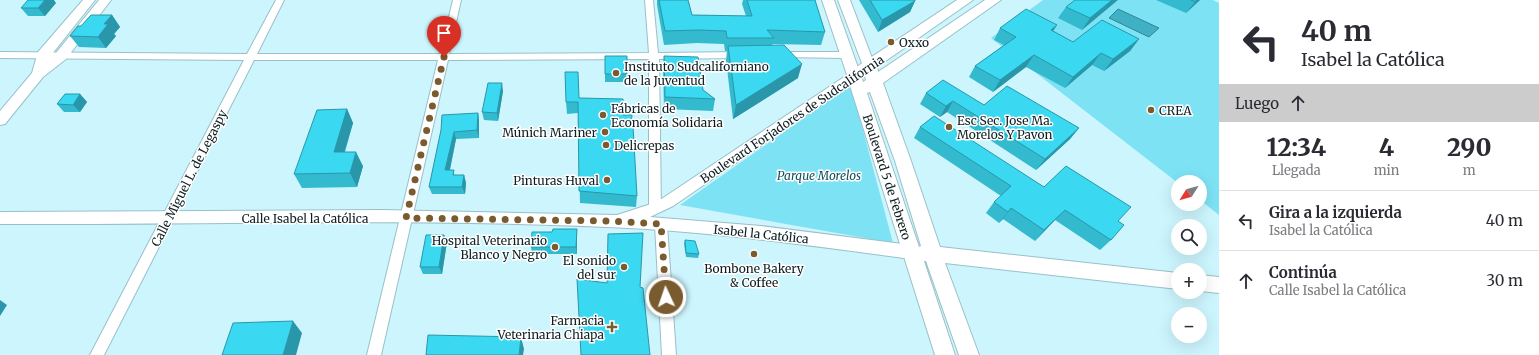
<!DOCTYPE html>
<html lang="es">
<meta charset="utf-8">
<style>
:root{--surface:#fff;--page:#f2f2f3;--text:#2b2b33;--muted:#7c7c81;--line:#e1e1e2}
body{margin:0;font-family:Merriweather,serif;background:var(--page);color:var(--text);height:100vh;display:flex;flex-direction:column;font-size:15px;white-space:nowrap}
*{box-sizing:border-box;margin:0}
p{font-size:13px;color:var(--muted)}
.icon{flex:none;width:22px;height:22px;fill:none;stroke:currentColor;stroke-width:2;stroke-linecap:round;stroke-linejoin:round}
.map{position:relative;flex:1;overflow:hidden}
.drawer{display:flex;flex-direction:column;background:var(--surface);width:320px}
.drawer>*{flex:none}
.top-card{background:#fff;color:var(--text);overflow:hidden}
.needle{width:26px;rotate:233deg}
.buttons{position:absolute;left:1171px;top:175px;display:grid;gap:8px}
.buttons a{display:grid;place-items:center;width:36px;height:36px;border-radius:50%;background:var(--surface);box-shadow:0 4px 16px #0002;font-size:20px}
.pin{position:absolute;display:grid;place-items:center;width:34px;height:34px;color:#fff;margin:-41px -17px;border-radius:50% 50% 50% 0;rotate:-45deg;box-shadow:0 0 4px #0007}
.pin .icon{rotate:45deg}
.me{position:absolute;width:44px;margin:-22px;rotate:357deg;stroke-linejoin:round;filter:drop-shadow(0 0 3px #0008)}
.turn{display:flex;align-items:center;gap:14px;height:84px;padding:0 16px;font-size:18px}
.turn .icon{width:52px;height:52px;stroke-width:2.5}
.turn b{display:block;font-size:28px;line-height:34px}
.then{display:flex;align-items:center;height:38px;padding:0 16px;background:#0003;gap:8px;font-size:15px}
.eta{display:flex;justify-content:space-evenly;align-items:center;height:68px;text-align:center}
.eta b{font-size:24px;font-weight:800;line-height:28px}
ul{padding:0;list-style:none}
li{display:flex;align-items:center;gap:12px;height:60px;padding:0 16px;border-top:1px solid var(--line)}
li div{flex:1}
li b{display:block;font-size:15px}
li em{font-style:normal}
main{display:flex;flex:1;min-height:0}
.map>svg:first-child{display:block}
</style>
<main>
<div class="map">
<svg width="1219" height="355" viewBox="0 0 1219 355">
<rect width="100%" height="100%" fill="#ccf5fd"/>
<path fill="#7ee2f5" d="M1043,0H1213L1219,3V215L1200,200V182L1178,183L991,38Z
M851,85L893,243L680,205Z"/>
<path fill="#40b1c5" stroke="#318594" d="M1118,9L1159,28L1149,37L1109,18Z"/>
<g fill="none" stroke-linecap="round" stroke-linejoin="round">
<defs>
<path id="street" d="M276,0H284L257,54H440L453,0H461L449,54L649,53L645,0H653L658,53L740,52L745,55L740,58L659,59L661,209L659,212H651L649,209V59L448,60L381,355H367L438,60H254L104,355H90L244,60L0,58V52L247,54Z
M779,52H847L852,55L847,58L776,57V53Z
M661,220L665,222L667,225L676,355H662L655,225L657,222Z"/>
<path id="secondary" d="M83,0H95L48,59L56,53L99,0H111L66,59L43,77L5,124L0,125V111L32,73L38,52Z
M822,0H834L861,76L859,79L673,206L650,217L761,226L911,245L917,247L919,252L917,257L911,259C823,247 735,235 647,229C432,217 215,225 0,224V212L381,210L617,215L651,204L663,198L847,75Z
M838,0H850L875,66L874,69H864L863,66Z"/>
<path id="primary" d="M957,0H973L877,67L878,72L985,0H1001L883,83L911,161L940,247L1178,273V289L945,263L979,355H959L926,261H924L955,355H935L847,76L849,72ZM865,76L866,80L863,82L862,78ZM870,92L895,161L921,246L919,247L867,93Z
M1200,275L1219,277V293L1200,291Z"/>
</defs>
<use href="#street" stroke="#99c0c8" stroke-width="2"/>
<use href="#secondary" stroke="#99c0c8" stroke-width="2"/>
<use href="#primary" stroke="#99c0c8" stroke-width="2"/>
<use href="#street" fill="#fff" fill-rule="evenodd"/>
<use href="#secondary" fill="#fff" fill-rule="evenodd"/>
<use href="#primary" fill="#fff" fill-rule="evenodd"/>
</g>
<path fill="#33bacf" d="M657,0H688L692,15L746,16L742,4L743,0H815L825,32L821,45L773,44L772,45L798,78L733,119L726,60L727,51H725L724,44L697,43L664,45L657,5Z
M859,0H915V1L910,12L878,32Z
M1156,0H1200L1186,13Z
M56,3L45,16H28L21,8Z
M1066,7L1099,15L1082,30L1058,18Z
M112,15L120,27L114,34L116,36L106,48L79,47L70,36L81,26Z
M1057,25L1053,31L1073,42L1139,39L1130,51L1104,71L1092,65L1065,88L1026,67L993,92L969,77L975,66L1004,45L994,40L1000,28Z
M605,56L627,74V82H605Z
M664,56L703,90L715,99L713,111L664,109L663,68Z
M503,91L498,121L484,120L482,112Z
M926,93L984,105L1079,128L1070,139L1036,170L947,112L940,117L920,104Z
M80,94L87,102L80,112H64L57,104Z
M579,98L623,115L631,126L637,196L636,207L580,203L578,113L567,114L566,102Z
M347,109L353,123L345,152L363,166L357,187L302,188L294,174Z
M478,113L479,121V138L456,139L450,170L455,175H464L466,183L465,194H432L429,187L441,130Z
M920,127L1044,187L1118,221L1111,240L1100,250L1055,220L1035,241L1003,219L999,223L986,213L994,202L1001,196L914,138Z
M577,229V254H532L531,247Z
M444,235L447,242L442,274H423L420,267Z
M685,240L699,254L698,258L686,257L684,244Z"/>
<path fill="#2997a9" d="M45,0H54L56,3L45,16L38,8Z
M1112,0H1118L1082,30L1090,18Z
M1197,0H1200L1186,13L1195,2Z
M915,1L910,12L878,32L882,20Z
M112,15L120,27L114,34L116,36L106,48L98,37L104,24Z
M1057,25L1049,37L1051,30Z
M1139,39L1130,51L1104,71L1113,59Z
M1101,53L1092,65L1065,88L1073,77Z
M1034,55L1026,67L993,92L1000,80Z
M802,64L798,78L733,119L736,105Z
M502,83L503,91L498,121L497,113Z
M80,94L87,102L80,112L73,105Z
M953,101L947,112L940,117L946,106Z
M347,109L353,123L340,166L334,152Z
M478,113L479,121V138L477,130Z
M1079,128L1070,139L1036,170L1045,159Z
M454,132L456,139L448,178L445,170Z
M356,152L363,166L357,187L350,173Z
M464,175L466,183L465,194L462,187Z
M1011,208L1003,219L999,223L1008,212Z
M1065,210L1055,220L1035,241L1044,230Z
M577,229V254L576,247Z
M444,235L447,242L442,274L439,267Z
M0,300L7,305L0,316Z
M293,321L302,333L296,355H283Z
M521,337L524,349L523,355H519Z"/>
<path fill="#3bd8f1" stroke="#2997a9" d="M28,0H45L38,8H21Z
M659,0H688L692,15L752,16L747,0H815L825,32L767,30L774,38H727L726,31L699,30L665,31Z
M870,0H915V1L882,20Z
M1075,0H1112L1090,18L1066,7Z
M1191,0H1197L1195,2Z
M1026,9L1057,25L1051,30L1073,42L1102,20L1139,39L1113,59L1101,53L1073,77L1034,55L1000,80L975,66L1016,37L1000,28Z
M91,15H112L104,24H108L98,37L70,36L78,26H81Z
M784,45L802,64L736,105L728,46Z
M605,56H627V74H605Z
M664,56L698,57L703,90L715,99L665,97Z
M565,72H578L579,98L623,99V115H632L631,126H633L637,196L579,191L578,102H566Z
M943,80L984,105L1007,86L1079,128L1045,159L953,101L946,106L926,93Z
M488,83H502L497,113L482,112Z
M65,94H80L73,105L57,104Z
M347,109L334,152H356L350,173L294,174L317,110Z
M478,113L477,130L454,132L445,170H454L453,175H464L462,187H429L441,130L442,115Z
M934,116L1044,187L1066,166L1131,207L1118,221L1124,225L1111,240L1065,210L1044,230L1011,208L1008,212L994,202L1011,186L920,127Z
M553,229H577L576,247H531L532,232H552Z
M643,233L640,287L643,288L650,355H581L577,279L607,283L608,234Z
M426,235H444L439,267H420Z
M685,240L695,241L699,254L686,253Z
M293,321L283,355H222L233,323Z
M428,335L521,337L519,355H426Z"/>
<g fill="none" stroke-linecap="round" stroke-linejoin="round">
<path stroke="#795b2f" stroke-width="7" stroke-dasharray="0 12.6" d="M444,57L406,218L610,221L661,224L666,297"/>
</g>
<g fill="#795b2f" stroke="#fff" stroke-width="1.5">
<circle cx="891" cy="42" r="4"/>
<circle cx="616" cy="73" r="4"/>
<circle cx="1151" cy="110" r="4"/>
<circle cx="603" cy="115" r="4"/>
<circle cx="949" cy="127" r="4"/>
<circle cx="605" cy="132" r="4"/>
<circle cx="606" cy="145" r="4"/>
<circle cx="607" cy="180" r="4"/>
<circle cx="555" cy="247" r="4"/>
<circle cx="754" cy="254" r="4"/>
<circle cx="624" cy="267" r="4"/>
<path d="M610 321h4v4h4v4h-4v4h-4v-4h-4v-4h4z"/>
</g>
<g text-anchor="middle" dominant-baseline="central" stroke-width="3" stroke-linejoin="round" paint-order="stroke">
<g font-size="12" fill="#0e1e21" stroke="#fff" text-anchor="start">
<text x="899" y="42">Oxxo</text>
<text x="624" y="66">Instituto Sudcaliforniano<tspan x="624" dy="14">de la Juventud</tspan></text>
<text x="611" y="108">Fábricas de<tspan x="611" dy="14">Economía Solidaria</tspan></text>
<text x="1159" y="110">CREA</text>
<text x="957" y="120">Esc Sec. Jose Ma.<tspan x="957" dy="14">Morelos Y Pavon</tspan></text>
<text x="597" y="132" text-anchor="end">Múnich Mariner</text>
<text x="614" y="145">Delicrepas</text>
<text x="599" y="180" text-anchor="end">Pinturas Huval</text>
<text x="547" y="240" text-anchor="end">Hospital Veterinario<tspan x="547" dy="14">Blanco y Negro</tspan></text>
<text x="616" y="260" text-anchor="end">El sonido<tspan x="616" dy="14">del sur</tspan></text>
<text x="754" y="268" text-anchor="middle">Bombone Bakery<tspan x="754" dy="14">&amp; Coffee</tspan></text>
<text x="604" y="320" text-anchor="end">Farmacia<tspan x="604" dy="14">Veterinaria Chiapa</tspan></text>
</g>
<g font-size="12" fill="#0e1e21" stroke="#fff">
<text transform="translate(792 119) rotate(-34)">Boulevard Forjadores de Sudcalifornia</text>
<text transform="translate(887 177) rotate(72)">Boulevard 5 de Febrero</text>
<text transform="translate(189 178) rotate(-63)">Calle Miguel L. de Legaspy</text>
<text x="305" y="218">Calle Isabel la Católica</text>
<text transform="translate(761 234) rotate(6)">Isabel la Católica</text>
</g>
<g font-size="12" font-style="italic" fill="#10515b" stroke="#fff">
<text x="819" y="175">Parque Morelos</text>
</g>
</g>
</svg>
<div class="buttons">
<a><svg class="needle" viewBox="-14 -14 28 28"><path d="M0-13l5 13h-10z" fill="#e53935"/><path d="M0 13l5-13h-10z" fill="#7c7c81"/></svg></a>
<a><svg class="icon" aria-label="search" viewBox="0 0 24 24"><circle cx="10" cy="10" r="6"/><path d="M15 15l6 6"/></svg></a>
<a>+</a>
<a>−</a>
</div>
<div class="pin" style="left:444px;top:57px;background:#d93025"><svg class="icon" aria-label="arrive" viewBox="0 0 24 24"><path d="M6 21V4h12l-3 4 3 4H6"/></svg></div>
<svg class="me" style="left:666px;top:297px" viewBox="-20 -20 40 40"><circle r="17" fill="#795b2f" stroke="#fff" stroke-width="3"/><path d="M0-11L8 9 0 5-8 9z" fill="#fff"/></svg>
</div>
<section class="drawer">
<div class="top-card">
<div class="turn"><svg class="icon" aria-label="left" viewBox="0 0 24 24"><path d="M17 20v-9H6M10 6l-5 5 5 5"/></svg><div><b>40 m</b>Isabel la Católica</div></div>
<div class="then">Luego<svg class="icon" aria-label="ahead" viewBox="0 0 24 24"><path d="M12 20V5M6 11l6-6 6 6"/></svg></div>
</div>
<div class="eta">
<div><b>12:34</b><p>Llegada</p></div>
<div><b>4</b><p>min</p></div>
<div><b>290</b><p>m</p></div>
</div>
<ul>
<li><svg class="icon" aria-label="left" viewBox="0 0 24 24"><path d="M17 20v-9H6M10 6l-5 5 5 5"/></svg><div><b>Gira a la izquierda</b><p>Isabel la Católica</p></div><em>40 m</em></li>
<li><svg class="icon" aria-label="ahead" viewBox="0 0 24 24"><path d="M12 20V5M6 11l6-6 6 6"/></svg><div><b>Continúa</b><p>Calle Isabel la Católica</p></div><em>30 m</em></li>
</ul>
</section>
</main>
